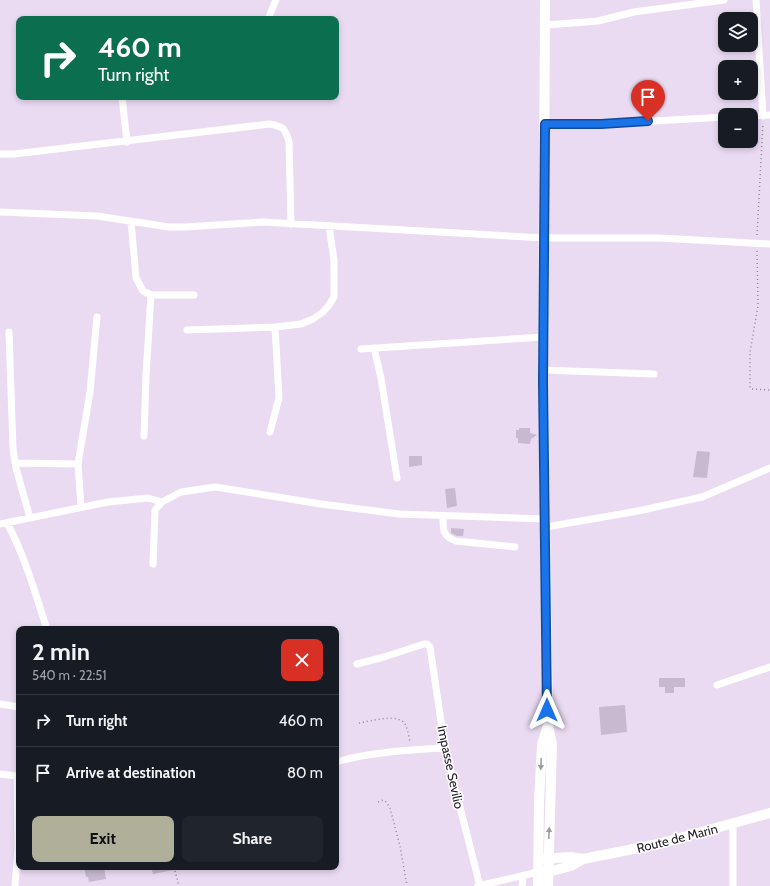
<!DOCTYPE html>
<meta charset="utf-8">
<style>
:root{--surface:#171b24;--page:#20242c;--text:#f1f3f6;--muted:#9ea1a6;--line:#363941;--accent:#b0af99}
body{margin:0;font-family:Cabin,sans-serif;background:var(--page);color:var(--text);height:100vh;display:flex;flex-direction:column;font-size:15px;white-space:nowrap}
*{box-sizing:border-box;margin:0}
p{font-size:13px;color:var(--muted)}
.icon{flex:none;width:22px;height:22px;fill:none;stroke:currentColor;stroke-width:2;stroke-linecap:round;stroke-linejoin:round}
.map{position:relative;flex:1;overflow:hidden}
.details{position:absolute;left:16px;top:626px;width:323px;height:244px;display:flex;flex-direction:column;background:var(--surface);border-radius:8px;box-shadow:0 2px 6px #0003}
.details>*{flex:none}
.top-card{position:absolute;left:16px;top:16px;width:323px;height:84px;border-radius:8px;box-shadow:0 2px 6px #0003;background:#0b6e4f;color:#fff;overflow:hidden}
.fabs{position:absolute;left:718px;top:12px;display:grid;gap:8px}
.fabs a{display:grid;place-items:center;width:40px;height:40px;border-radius:8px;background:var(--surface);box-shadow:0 2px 6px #0003;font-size:20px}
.pin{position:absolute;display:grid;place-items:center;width:34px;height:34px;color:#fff;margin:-41px -17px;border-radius:50% 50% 50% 0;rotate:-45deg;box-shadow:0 0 4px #0007}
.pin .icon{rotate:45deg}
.me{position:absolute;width:44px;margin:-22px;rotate:0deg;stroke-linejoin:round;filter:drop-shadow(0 0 3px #0008)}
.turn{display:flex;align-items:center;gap:14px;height:84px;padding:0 16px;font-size:18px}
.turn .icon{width:52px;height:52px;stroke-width:2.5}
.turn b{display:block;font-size:28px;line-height:34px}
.round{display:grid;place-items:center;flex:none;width:42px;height:42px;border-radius:8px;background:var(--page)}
.headline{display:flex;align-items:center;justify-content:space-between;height:68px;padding:0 16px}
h1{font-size:24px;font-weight:700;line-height:30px}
.cta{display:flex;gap:8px;margin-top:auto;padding:8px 16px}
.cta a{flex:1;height:46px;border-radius:8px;background:var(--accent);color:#111;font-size:16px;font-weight:700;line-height:46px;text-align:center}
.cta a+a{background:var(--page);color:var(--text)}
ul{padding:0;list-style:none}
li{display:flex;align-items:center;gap:12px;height:52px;padding:0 16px;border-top:1px solid var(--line)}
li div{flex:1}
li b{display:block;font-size:15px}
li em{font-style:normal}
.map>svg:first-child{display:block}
</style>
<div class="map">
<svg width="770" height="886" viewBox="0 0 770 886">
<rect width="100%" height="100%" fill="#eadbf3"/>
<path fill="#c8b9d0" d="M519,428H530V433L537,435L531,439L530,444L518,443V438H516V430H519Z
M697,451L710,452L707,478L693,477Z
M409,456H422V465L409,467Z
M455,488L457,506L447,508L445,489Z
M451,528L464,529L463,536H457L451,533Z
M659,678H685V687H674V693H665V687H659Z
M625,705L627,732L601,735L599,707Z
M84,867H104L106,879L89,882L88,877H86Z
M151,867H172L173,870L153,874Z"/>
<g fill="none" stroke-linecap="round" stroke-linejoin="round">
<path stroke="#938899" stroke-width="1.5" stroke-dasharray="1 3" stroke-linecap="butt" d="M757,235L763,123
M757,251L758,306L750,352V387L751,389L770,390
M359,723C371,721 401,712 406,726C408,731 409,737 410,742
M378,802L383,800L386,802L390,808L400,846L407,886
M174,867L179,886"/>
<path stroke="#fff" stroke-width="7" d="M756,0L763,116
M268,19L276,0
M546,25L598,21L634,12L724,0
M122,97L127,142
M751,116L770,115
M545,124H601L725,117
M0,154H14L270,124C284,127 285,128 289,142L291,224
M0,212L97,216L169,227H185L263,222L544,238H660L770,244
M131,221L136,278L143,291L151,295H194
M187,330L275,327L301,324L313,319L323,312L329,305L334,297V260L329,226
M9,332L13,449L16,468L30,518
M374,348L381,378L397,478
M361,349L543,337
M543,370L654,374
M270,432L279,398L275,327
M144,436L146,375L151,295
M15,463L78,464
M81,507L78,464L90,392L97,317
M443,516C443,530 442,536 456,541L515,547
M7,523C25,556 35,593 47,629
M0,524L108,502L148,498L162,502
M546,527L638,511L702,497L770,468
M153,564L155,510L162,502L181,492L215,487L321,504L399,514L546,519
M357,664L384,657L424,644H427L430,647L445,748L480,886
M717,685L770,667
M0,704L19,707
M336,762C371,752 409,750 445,748
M0,774L17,776L18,848L15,886
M478,886L538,872
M522,886L523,876
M733,886V823"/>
<path stroke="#fff" stroke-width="10" d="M545,0L543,382L548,726L552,744L548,886
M543,859L570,857L583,859
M538,872H548L571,866L583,859L658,844L770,813
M538,886L539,801L542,745L547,728"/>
</g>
<defs><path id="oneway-solid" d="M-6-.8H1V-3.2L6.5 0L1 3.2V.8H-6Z"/></defs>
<g fill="#9e9ca0">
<use href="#oneway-solid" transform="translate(541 764) rotate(93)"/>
<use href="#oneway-solid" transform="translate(549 833) rotate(-88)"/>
</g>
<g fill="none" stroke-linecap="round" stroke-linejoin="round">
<defs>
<path id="route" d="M547,710L543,382L545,124H601L648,121"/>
</defs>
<use href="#route" stroke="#114b97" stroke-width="10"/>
<use href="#route" stroke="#1a73e8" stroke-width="7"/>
</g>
<g text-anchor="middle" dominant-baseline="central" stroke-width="3" stroke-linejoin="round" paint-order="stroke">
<g font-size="13" fill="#28222b" stroke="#fff">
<text transform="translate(451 767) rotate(78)">Impasse Sevilio</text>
<text transform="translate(677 838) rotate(-14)">Route de Marin</text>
</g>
</g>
</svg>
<div class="fabs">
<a><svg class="icon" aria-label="layers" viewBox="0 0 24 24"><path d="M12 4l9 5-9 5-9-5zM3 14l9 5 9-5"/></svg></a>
<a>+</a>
<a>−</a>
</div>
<div class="pin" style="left:648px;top:121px;background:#d93025"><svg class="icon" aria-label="arrive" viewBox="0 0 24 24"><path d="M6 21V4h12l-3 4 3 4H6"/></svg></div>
<svg class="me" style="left:547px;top:710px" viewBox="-20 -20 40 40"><path d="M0-17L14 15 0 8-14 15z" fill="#1a73e8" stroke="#fff" stroke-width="4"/></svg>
<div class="top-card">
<div class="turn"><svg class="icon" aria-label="right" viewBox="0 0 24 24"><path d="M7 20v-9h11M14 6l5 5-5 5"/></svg><div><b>460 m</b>Turn right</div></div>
</div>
<section class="details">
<div class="headline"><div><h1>2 min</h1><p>540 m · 22:51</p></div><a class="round" style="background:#d93025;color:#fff"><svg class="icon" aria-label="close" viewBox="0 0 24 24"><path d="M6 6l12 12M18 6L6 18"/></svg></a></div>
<ul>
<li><svg class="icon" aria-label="right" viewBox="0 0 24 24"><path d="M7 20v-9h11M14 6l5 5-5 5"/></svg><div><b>Turn right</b></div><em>460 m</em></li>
<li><svg class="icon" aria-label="arrive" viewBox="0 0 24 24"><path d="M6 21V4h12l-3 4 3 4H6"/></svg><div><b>Arrive at destination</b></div><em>80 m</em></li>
</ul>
<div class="cta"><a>Exit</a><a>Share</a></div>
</section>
</div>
